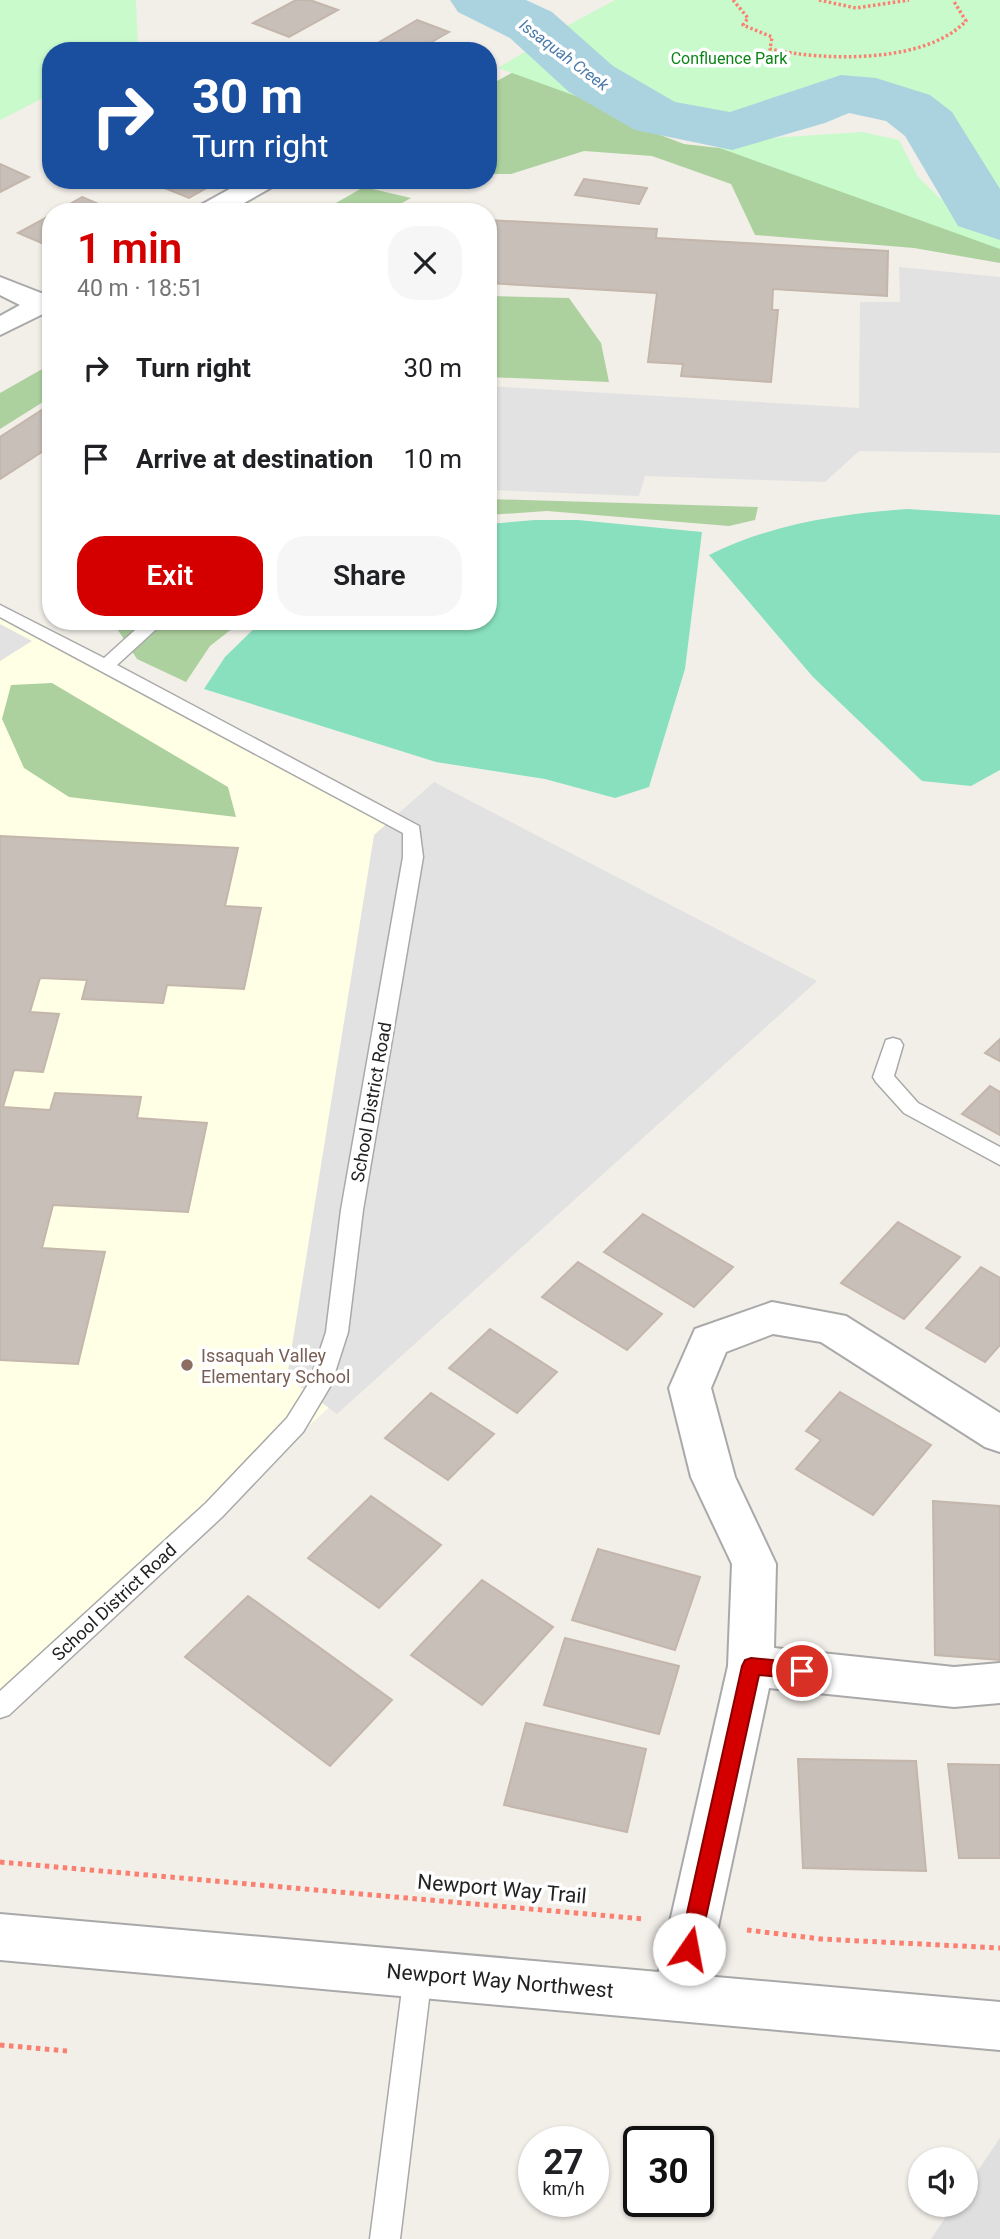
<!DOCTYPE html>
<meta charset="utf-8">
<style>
:root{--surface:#fff;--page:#f6f6f6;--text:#202124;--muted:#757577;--accent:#d40000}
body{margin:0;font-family:Roboto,sans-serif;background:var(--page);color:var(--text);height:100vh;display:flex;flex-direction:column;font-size:26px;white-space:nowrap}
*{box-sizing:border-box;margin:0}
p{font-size:23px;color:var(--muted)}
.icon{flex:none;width:38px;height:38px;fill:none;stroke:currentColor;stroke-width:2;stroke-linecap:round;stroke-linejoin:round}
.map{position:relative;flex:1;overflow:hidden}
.panel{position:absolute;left:42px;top:203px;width:455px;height:427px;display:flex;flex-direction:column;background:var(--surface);border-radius:28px;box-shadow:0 2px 5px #0004}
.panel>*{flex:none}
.guide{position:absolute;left:42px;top:42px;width:455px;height:147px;border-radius:28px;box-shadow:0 2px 5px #0004;background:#1a4fa0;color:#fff;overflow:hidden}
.tools{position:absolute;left:908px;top:2147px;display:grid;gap:14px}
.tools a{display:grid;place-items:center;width:70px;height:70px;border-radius:50%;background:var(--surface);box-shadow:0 2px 5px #0004;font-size:35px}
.speed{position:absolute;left:518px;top:2126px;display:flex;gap:14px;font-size:35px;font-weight:700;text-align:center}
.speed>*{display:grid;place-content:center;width:91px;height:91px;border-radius:50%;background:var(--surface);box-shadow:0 2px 5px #0004;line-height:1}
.speed small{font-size:18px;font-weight:400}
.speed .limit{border:4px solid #111;border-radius:10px;background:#fff;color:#111}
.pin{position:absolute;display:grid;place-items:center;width:60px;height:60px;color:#fff;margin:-30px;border:4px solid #fff;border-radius:50%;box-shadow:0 2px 7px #0007}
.me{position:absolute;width:77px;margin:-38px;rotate:12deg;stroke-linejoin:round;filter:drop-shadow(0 0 5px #0008)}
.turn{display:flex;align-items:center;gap:24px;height:147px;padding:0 35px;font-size:32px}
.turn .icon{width:91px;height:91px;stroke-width:2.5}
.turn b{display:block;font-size:49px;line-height:60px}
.round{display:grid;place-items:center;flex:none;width:74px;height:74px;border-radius:28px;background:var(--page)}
.summary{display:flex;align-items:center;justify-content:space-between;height:119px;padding:0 35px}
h1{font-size:42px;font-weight:600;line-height:52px;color:var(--accent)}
.action{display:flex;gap:14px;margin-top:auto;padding:14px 35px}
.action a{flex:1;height:80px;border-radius:28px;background:var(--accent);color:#fff;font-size:28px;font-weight:600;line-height:80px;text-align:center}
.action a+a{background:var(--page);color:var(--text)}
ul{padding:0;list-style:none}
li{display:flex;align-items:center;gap:21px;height:91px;padding:0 35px}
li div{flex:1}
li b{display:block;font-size:26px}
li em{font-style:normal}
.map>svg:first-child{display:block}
</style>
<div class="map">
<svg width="1000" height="2239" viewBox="0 0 1000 2239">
<rect width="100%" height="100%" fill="#f2efe9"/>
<path fill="#e0dfdf" d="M1000,2138V2239H931L954,2205H966V2188Z"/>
<path fill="#ffffe5" d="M0,609L750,1024L0,1707Z"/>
<path fill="#add19e" d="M535,60L626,122L684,144L763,153L903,186L1000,244V263L914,248L755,235L731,184L652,156L584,151L511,174H488V86Z
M364,187L411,198L386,212H320Z
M488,296L569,298L601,343L609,382L488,377Z
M51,364V397L0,429V393Z
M488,499L758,507L755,520L729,526L547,511L488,515Z
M112,621H242L210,646L186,682L137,659Z
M52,683L228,787L236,817L69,797L24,768L2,719L11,685Z"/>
<path fill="#c8facc" d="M0,0H136L138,49L51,51V94L0,120Z
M615,0H1000V193L983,170L960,125L922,98L847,79L737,117L665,109L609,76L563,28Z
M533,47L653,119L740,140L862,132L899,140L918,177L961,218L1000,230V249L498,68Z"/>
<path fill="#88e0be" d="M907,509L1000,515V770L971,786L922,781L813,677L709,555C772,524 838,514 907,509Z
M535,520H578L702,532L685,669L649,787L615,798L545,779L436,762L204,689L225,657L262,621H488V524Z"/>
<path fill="#e2e2e2" d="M899,267L1000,277V453L859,451L825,482L645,476L639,496L488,490V386L859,408L860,302H900Z
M0,624L32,641L0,661Z
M434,782L817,981L337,1414L287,1377L374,835Z"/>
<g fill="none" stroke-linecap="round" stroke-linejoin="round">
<path fill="#aad3df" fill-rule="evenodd" d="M450,0H526L552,12L613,66L675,102L730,112L841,75L876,78L930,95L952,112L1000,189V240L958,226L905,136L886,121L849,113L825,123L732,150L635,130L569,92L510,38L458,12Z"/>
</g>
<path fill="#c7bfb8" stroke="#c4b6ab" stroke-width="2" d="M296,0H310L338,10L289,37L253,23Z
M417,20L449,32L416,51H396L376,44Z
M0,164L29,177L0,192Z
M584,179L647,188L639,204L575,195Z
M173,180H213L217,182L189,198L162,187Z
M82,197L117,212H56Z
M51,215V247L18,233Z
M488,220L657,229L656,238L888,251L887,296L773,289L772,310H778L771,382L681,376L683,364L648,362L657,293L488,283Z
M45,408L51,411V446L0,479V437Z
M0,836L238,848L225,906L261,908L244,989L167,985L163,1003L82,999L87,980L40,978L30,1012L59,1014L43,1072L14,1070L3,1107L50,1110L55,1093L141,1097L137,1118L207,1123L188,1212L53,1205L42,1248L105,1252L78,1364L0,1360Z
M1000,1039V1061L985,1053Z
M990,1086L1000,1092V1135L962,1114Z
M643,1214L733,1267L694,1307L604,1252Z
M898,1222L960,1257L904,1319L841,1283Z
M578,1262L662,1314L627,1350L542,1297Z
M981,1267L1000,1278V1345L985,1362L926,1328Z
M490,1329L557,1372L517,1413L449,1368Z
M840,1392L931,1445L873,1515L796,1469L821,1440L806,1431Z
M431,1393L494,1434L448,1480L385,1438Z
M371,1496L441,1545L379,1608L308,1558Z
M933,1501L1000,1506V1660L935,1655Z
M598,1549L700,1577L675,1650L572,1620Z
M482,1580L553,1627L482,1705L411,1655Z
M248,1596L392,1700L330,1766L185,1657Z
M565,1638L679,1666L659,1734L544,1705Z
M526,1723L646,1749L627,1832L504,1805Z
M798,1759L916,1761L926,1871L803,1868Z
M948,1764L1000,1765V1858H959Z"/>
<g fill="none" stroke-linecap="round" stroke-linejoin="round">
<defs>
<path id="service" d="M0,605L104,658L145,621H165L117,665L419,826L423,857L363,1210L348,1332L331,1385L303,1432L222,1517L9,1715L0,1718V1691L206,1503L287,1418L309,1383L326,1332L341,1210L403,857V833L0,617Z
M893,1038L900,1040L903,1045L894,1076L918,1103L1000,1147V1165L904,1113L876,1082L873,1077L886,1040Z
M418,1961L428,1965L432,1974L400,2239H370L404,1974L408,1965Z"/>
<path id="minor" d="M246,180H278L274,186L228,212H195L199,206Z
M0,277L41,293L51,291V310L0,335V316L20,305L0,295Z
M772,1302L846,1316L1000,1413V1452L985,1447L821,1342L773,1334L726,1352L711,1388L735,1477L776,1564L774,1648L954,1667L1000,1663V1703L954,1707L769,1688L703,1997L696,2014L678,2021L660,2014L653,1997L728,1666L732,1564L691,1477L669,1388L695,1329Z"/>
<path id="tertiary" d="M0,1914L1000,2002V2050L0,1960Z"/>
</defs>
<use href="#service" stroke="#a9a9a9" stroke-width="3"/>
<use href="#minor" stroke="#a9a9a9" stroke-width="4"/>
<use href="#tertiary" stroke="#a9a9a9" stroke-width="4"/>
<path stroke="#fa8072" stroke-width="3.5" stroke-dasharray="2.5 2.5" stroke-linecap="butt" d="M733,0L748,18L743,25L772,37L770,49C824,61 925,64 966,21L953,0
M819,0L856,8L909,0"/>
<path stroke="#fa8072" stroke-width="5" stroke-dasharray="4.5 4.5" stroke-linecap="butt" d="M0,1862L644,1919
M747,1930L821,1939L1000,1948
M0,2045L67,2051"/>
<use href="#service" fill="#fff" fill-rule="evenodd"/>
<use href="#minor" fill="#fff" fill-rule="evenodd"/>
<use href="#tertiary" fill="#fff" fill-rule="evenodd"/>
</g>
<path fill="#d40000" stroke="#8a0000" stroke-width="2" d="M751,1658L802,1663L809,1665L812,1671L809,1677L802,1679L759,1675L699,1949L696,1956L689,1958L682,1956L679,1949L742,1666L745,1660Z"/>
<circle fill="#8d6e63" stroke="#fff" stroke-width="2.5" cx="187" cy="1365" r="7"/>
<g text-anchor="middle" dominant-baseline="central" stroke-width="7" stroke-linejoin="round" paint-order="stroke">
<g font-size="16" font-style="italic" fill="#4a7aab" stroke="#fff">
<text transform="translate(564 55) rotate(37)">Issaquah Creek</text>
</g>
<g font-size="16" fill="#0c8416" stroke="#fff">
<text x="729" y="58">Confluence Park</text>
</g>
<g font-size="18" fill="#222" stroke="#fff">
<text transform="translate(371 1102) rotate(-80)">School District Road</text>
<text transform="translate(114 1602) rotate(-43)">School District Road</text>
</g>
<g font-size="18" fill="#785e54" stroke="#fff" text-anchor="start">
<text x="201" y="1355">Issaquah Valley<tspan x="201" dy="21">Elementary School</tspan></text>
</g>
<g font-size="21" fill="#222" stroke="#fff">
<text transform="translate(502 1889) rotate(5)">Newport Way Trail</text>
<text transform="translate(500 1981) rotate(5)">Newport Way Northwest</text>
</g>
</g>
</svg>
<div class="tools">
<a><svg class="icon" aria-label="sound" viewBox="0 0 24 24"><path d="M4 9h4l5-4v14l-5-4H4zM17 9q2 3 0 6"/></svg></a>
</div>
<div class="speed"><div>27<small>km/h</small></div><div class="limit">30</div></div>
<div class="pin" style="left:802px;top:1671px;background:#d93025"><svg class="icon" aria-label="arrive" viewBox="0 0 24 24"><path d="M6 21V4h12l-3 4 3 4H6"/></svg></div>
<svg class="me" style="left:689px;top:1949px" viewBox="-20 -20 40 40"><circle r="19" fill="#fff"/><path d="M0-13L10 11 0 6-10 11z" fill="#d40000"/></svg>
<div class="guide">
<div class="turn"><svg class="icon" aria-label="right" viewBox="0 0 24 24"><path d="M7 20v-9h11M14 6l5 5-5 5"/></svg><div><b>30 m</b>Turn right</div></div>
</div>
<section class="panel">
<div class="summary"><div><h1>1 min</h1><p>40 m · 18:51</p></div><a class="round"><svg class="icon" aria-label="close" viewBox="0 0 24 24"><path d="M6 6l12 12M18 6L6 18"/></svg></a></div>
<ul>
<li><svg class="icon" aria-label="right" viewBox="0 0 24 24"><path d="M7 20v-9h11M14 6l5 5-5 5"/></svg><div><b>Turn right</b></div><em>30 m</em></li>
<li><svg class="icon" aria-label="arrive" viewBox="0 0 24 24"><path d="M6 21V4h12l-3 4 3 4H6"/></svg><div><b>Arrive at destination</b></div><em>10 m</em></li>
</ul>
<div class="action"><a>Exit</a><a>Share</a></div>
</section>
</div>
